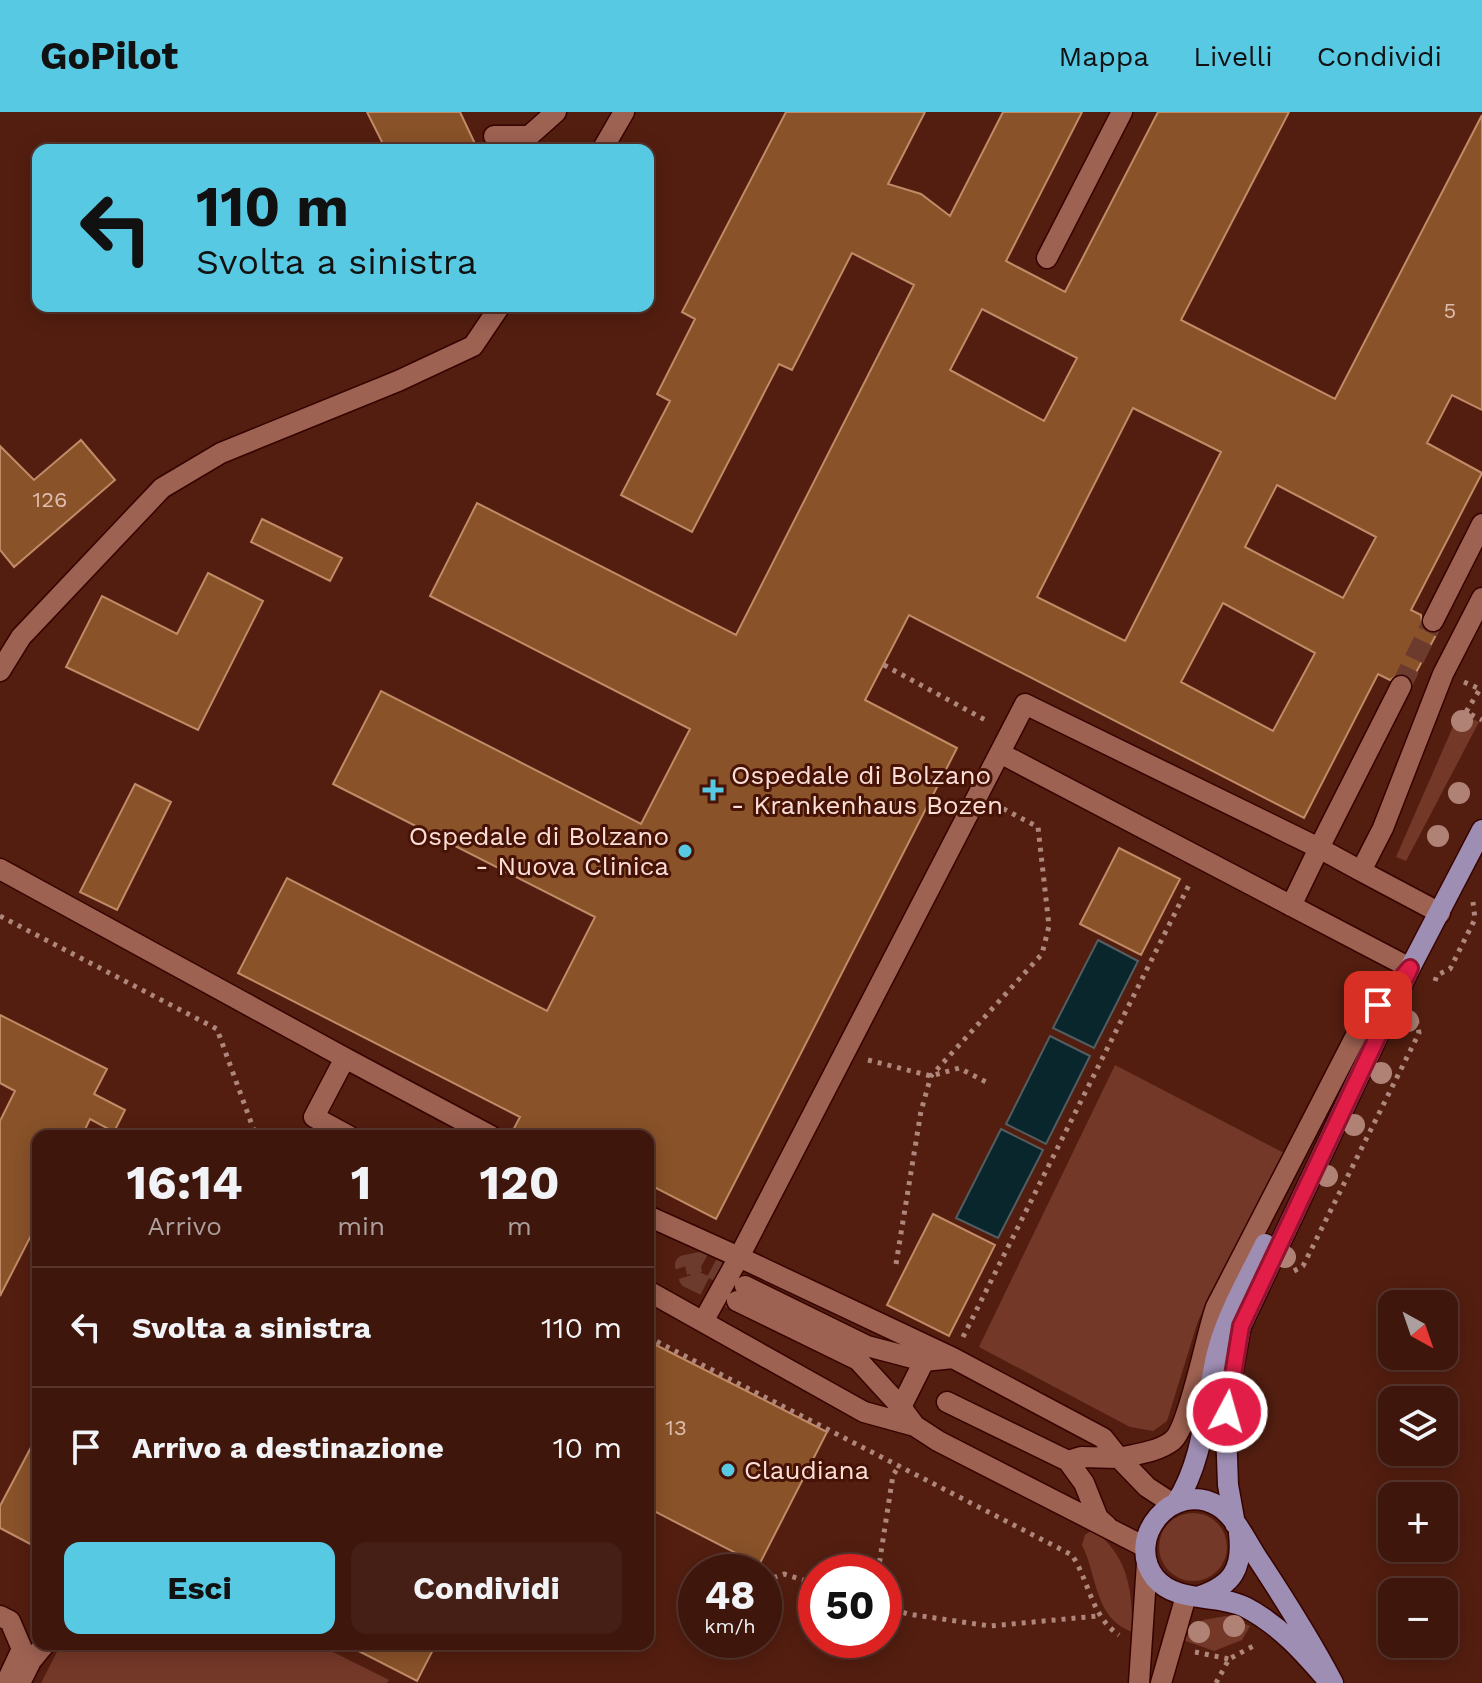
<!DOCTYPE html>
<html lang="it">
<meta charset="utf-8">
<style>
:root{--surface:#3e160c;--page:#451f15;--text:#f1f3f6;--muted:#ad9f9d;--line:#57352d;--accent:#58c9e3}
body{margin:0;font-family:"Work Sans",sans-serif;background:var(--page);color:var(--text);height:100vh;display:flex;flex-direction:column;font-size:30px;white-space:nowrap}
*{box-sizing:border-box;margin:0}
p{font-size:26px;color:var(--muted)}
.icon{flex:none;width:44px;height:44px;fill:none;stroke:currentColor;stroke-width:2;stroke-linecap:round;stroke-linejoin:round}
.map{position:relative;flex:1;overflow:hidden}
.details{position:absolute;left:32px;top:1018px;width:622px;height:520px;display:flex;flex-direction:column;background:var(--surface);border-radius:16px;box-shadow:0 4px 20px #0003,0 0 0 2px var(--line)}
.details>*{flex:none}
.banner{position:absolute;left:32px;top:32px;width:622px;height:168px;border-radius:16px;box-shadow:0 4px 20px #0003,0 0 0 2px var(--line);background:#58c9e3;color:#111;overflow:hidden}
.needle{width:52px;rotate:140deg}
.buttons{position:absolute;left:1378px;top:1178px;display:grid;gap:16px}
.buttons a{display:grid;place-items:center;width:80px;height:80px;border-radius:16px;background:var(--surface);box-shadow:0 4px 20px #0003,0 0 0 2px var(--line);font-size:40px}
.speed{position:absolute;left:678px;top:1442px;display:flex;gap:16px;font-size:40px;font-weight:700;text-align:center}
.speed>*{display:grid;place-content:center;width:104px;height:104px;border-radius:50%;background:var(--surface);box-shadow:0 4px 20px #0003,0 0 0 2px var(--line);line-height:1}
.speed small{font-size:20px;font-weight:400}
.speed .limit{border:12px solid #d22;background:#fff;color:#111}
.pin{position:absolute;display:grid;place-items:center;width:68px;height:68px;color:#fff;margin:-34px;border-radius:16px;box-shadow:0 4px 12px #0006}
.me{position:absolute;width:88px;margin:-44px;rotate:6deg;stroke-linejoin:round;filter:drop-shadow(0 0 6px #0008)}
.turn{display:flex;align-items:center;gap:28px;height:168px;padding:0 32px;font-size:36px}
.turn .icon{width:104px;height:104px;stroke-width:2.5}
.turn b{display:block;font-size:56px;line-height:68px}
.eta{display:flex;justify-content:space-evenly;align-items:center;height:136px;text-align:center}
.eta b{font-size:48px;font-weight:700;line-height:56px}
.button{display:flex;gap:16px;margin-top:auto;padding:16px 32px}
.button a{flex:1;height:92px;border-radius:16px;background:var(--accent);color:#111;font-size:32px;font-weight:700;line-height:92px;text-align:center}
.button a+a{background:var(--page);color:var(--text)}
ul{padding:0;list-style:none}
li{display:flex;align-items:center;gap:24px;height:120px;padding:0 32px;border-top:2px solid var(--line)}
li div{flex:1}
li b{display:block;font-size:30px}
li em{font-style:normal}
header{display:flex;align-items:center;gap:48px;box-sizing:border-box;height:112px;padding:0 40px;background:var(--accent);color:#111}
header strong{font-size:38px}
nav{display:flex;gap:44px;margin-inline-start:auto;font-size:28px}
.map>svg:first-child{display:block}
</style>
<header>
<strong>GoPilot</strong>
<nav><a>Mappa</a><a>Livelli</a><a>Condividi</a></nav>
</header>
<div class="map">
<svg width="1482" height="1571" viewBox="0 0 1482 1571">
<rect width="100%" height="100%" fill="#531e10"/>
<path fill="#743828" d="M1459,601L1479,610L1406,749L1396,745Z
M1115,953L1284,1041L1198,1209L1167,1309L1153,1319L1130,1315L979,1235Z
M1159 1435a34 34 0 1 1 68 0a34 34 0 1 1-68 0Z
M1092,1418C1128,1441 1133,1480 1132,1520C1094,1506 1098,1465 1082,1433L1085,1423Z
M1226,1504L1250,1514L1242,1528L1214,1539L1183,1528L1203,1508Z
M61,1532H317L389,1568L387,1571H41Z"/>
<path fill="#09262d" stroke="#525e60" stroke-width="2" d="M1098,828L1138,849L1094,936L1053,916Z
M1050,924L1090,944L1046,1032L1006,1012Z
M1001,1017L1043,1038L998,1126L956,1106Z"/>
<path fill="#895229" stroke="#c08b66" stroke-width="2" fill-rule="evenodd" d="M367,0H460L478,38H386Z
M786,0H925L888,72L921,82L950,104L1003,0H1082L1006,149L1065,180L1158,0H1289L1181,208L1335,287L1482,3V298L1452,283L1427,331L1482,361L1411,498L1421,503L1423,517L1437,521L1412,568L1401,561L1390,568L1378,562L1304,706L909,503L865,588L957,636L716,1107L648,1072V1024H510L520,1005L238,861L287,766L547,899L595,805L333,672L381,579L641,712L690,617L430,484L477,391L736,523L914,173L852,141L792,258L779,252L692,420L621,383L670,289L657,282L695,207L682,200ZM982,197L1077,246L1044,309L950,258ZM1133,296L1221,340L1125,529L1037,485ZM1277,373L1376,425L1343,486L1245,435ZM1223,491L1315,541L1273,619L1181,570Z
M81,328L115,368L14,455L0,438V334L34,368Z
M262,407L342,446L330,469L251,430Z
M208,461L263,489L198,618L66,555L102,484L177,522Z
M135,672L171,690L117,798L80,780Z
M1119,736L1180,767L1141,843L1080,812Z
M0,903L107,957L94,982L125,998L114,1020L90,1007L82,1024H38V1110L0,1184V1009L15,979L0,971Z
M933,1102L995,1133L949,1224L887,1193Z
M648,1229L827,1320L759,1453L648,1396Z
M38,1322V1436L0,1416V1394Z
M345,1532H436L417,1569Z"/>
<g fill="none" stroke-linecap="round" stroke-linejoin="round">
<path stroke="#6c3b2e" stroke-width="20" stroke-dasharray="20 10" stroke-linecap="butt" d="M1401,574L1433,509
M732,1187L689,1166L685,1153L700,1150L741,1172"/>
<defs>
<path id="minor" d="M494,24H529L556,0
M602,38L624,0
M1047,146L1122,0
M1433,509L1482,412
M0,559L21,525L162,376L221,341L398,269L473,234L500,194
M1000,641L1410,856
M0,757L345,946
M1361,759L1319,736L1401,574
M1440,801L1361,759L1383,716L1443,562L1482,486
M349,1024L314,1005L345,946L491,1024
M648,1104L739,1145L1025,592L1319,736L1291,794
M745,1174L867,1234L924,1249
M648,1179L864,1300L915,1314
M737,1189L858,1248L901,1295
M704,1208L739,1145L953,1246
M947,1290L1068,1349L1084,1371L1098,1406L1107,1414
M1068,1349L1081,1345L1119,1346L1147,1375L1173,1392
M1145,1435L938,1329L915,1314L901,1295L924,1249L953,1246L1103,1326L1119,1346C1136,1342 1158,1340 1172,1329C1189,1317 1206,1222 1216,1195L1364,908L1392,877
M0,1504L10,1509L22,1537L6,1571
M20,1571L31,1549L45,1532
M1139,1571L1147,1451
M1161,1571L1186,1484"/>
<path id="major" d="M1176,1391C1205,1346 1205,1291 1217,1241C1227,1202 1248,1167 1265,1132
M1235,1412L1228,1373L1226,1317L1228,1284L1241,1214L1410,856L1482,718
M1200,1484C1233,1473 1243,1456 1239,1421
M1330,1571C1305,1542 1280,1513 1245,1495C1216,1481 1177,1492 1155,1466C1124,1426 1173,1367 1218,1394C1236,1405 1246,1429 1258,1447C1285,1488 1310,1527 1333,1571"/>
</defs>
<use href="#minor" stroke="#360300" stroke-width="23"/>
<use href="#major" stroke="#360300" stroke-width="23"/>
<path stroke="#ae867b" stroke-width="5" stroke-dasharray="4 6" stroke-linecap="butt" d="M884,553L989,610
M1464,570L1480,577L1466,600L1482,608
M0,804L217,917L256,1024
M1435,869L1437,863L1450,857L1475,807L1473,790
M868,948L931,964L959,956L988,971
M896,1152L921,999L931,964L1042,842L1049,814L1038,715L998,694
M1294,1159L1303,1154L1419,921L1416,906
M648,1225L1072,1443C1090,1471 1091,1504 1119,1523
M963,1225L1191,769
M878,1460L893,1363L900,1353
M764,1469L784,1462L816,1472
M884,1494L908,1502L990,1514L1098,1504
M1195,1540L1229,1547
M1216,1571L1229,1547L1257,1532"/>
<use href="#minor" stroke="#9e6252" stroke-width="20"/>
<use href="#major" stroke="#9e8eb3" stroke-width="20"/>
</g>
<g fill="#b08276">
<circle cx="1462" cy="609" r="11"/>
<circle cx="1459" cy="681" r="11"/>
<circle cx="1438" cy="724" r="11"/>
<circle cx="1408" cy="909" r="11"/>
<circle cx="1381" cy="961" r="11"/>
<circle cx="1354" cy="1013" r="11"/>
<circle cx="1327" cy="1064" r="11"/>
<circle cx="1285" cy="1145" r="11"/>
<circle cx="1234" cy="1514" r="11"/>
<circle cx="1199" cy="1520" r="11"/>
</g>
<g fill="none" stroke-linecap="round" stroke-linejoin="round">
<defs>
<path id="route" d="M1227,1300L1241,1214L1410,856L1378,893"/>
</defs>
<use href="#route" stroke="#92132f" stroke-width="20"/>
<use href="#route" stroke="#e11d48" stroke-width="14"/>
</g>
<g fill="#58c9e3" stroke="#471306" stroke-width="3">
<path d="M709 666h8v8h8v8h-8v8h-8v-8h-8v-8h8z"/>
<circle cx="685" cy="739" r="8"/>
<circle cx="728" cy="1358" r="8"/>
</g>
<g text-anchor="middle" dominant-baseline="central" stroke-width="6" stroke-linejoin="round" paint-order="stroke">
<g font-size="22" fill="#debcac">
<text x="1450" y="198">5</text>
<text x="50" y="387">126</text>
<text x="676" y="1315">13</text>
</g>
<g font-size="26" fill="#fbdfd7" stroke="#471306" text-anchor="start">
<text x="731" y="663">Ospedale di Bolzano<tspan x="731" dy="30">- Krankenhaus Bozen</tspan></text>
<text x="669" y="724" text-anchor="end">Ospedale di Bolzano<tspan x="669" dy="30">- Nuova Clinica</tspan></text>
<text x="744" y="1358">Claudiana</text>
</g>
</g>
</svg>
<div class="buttons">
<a><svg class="needle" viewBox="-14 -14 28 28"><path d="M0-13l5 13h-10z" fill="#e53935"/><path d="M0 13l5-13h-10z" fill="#ad9f9d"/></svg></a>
<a><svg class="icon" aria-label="layers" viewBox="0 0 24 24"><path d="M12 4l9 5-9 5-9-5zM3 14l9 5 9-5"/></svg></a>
<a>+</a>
<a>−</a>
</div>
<div class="speed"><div>48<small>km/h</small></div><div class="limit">50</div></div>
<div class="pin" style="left:1378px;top:893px;background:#d93025"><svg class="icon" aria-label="arrive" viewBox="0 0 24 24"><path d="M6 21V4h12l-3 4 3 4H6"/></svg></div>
<svg class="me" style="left:1227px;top:1300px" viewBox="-20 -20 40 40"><circle r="17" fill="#e11d48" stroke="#fff" stroke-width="3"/><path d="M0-11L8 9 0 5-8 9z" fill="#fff"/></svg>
<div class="banner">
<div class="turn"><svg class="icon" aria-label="left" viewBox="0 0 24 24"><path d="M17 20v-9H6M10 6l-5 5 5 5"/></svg><div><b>110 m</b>Svolta a sinistra</div></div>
</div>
<section class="details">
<div class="eta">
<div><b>16:14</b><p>Arrivo</p></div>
<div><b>1</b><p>min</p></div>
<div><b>120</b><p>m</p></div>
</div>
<ul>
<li><svg class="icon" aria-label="left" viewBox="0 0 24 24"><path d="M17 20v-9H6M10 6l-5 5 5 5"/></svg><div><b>Svolta a sinistra</b></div><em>110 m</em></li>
<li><svg class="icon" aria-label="arrive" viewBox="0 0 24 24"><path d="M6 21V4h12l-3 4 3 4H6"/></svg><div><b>Arrivo a destinazione</b></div><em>10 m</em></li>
</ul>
<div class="button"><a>Esci</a><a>Condividi</a></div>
</section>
</div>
